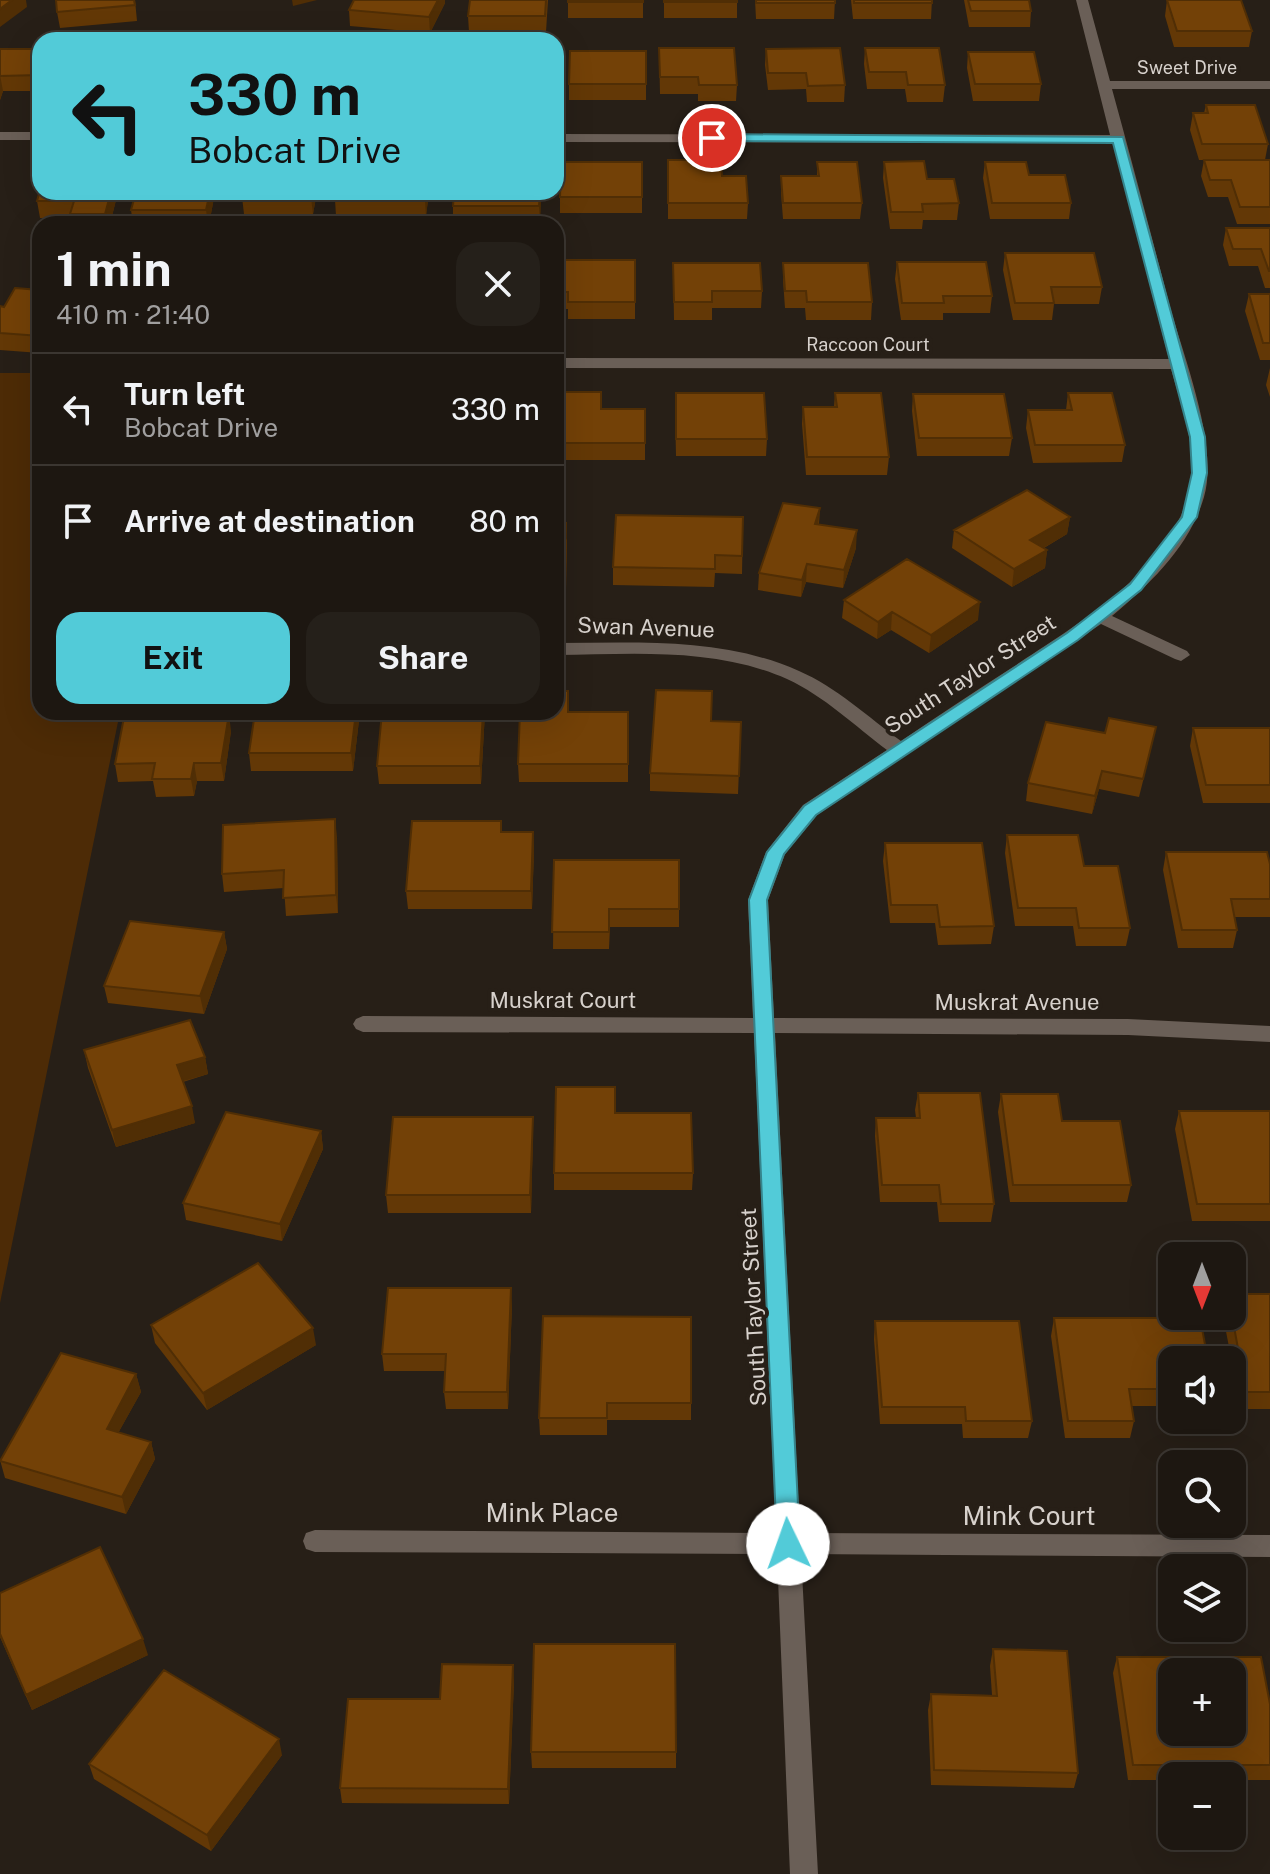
<!DOCTYPE html>
<meta charset="utf-8">
<style>
:root{--surface:#1d1711;--page:#25201a;--text:#f1f3f6;--muted:#a09f9f;--line:#3b3631;--accent:#52cbd8}
body{margin:0;font-family:"Public Sans",sans-serif;background:var(--page);color:var(--text);height:100vh;display:flex;flex-direction:column;font-size:30px;white-space:nowrap}
*{box-sizing:border-box;margin:0}
p{font-size:26px;color:var(--muted)}
.icon{flex:none;width:44px;height:44px;fill:none;stroke:currentColor;stroke-width:2;stroke-linecap:round;stroke-linejoin:round}
.map{position:relative;flex:1;overflow:hidden}
.side{position:absolute;left:32px;top:216px;width:532px;height:504px;display:flex;flex-direction:column;background:var(--surface);border-radius:24px;box-shadow:0 8px 32px #0002,0 0 0 2px var(--line)}
.side>*{flex:none}
.guide{position:absolute;left:32px;top:32px;width:532px;height:168px;border-radius:24px;box-shadow:0 8px 32px #0002,0 0 0 2px var(--line);background:#52cbd8;color:#111;overflow:hidden}
.needle{width:52px;rotate:180deg}
.tools{position:absolute;left:1158px;top:1242px;display:grid;gap:16px}
.tools a{display:grid;place-items:center;width:88px;height:88px;border-radius:16px;background:var(--surface);box-shadow:0 8px 32px #0002,0 0 0 2px var(--line);font-size:40px}
.pin{position:absolute;display:grid;place-items:center;width:68px;height:68px;color:#fff;margin:-34px;border:4px solid #fff;border-radius:50%;box-shadow:0 2px 8px #0007}
.me{position:absolute;width:88px;margin:-44px;rotate:357deg;stroke-linejoin:round;filter:drop-shadow(0 0 6px #0008)}
.turn{display:flex;align-items:center;gap:28px;height:168px;padding:0 24px;font-size:36px}
.turn .icon{width:104px;height:104px;stroke-width:2.5}
.turn b{display:block;font-size:56px;line-height:68px}
.round{display:grid;place-items:center;flex:none;width:84px;height:84px;border-radius:24px;background:var(--page)}
.overview{display:flex;align-items:center;justify-content:space-between;height:136px;padding:0 24px}
h1{font-size:48px;font-weight:700;line-height:60px}
.cta{display:flex;gap:16px;margin-top:auto;padding:16px 24px}
.cta a{flex:1;height:92px;border-radius:24px;background:var(--accent);color:#111;font-size:32px;font-weight:700;line-height:92px;text-align:center}
.cta a+a{background:var(--page);color:var(--text)}
ul{padding:0;list-style:none}
li{display:flex;align-items:center;gap:24px;height:112px;padding:0 24px;border-top:2px solid var(--line)}
li div{flex:1}
li b{display:block;font-size:30px}
li em{font-style:normal}
.map>svg:first-child{display:block}
</style>
<div class="map">
<svg width="1270" height="1874" viewBox="0 0 1270 1874">
<rect width="100%" height="100%" fill="#271f17"/>
<path fill="#4d2b06" d="M0,373H40V712H120L0,1303Z"/>
<g fill="none" stroke-linecap="round" stroke-linejoin="round">
<path fill="#6a5f57" fill-rule="evenodd" d="M1076,0H1088L1110,81H1270V89H1112C1132,162 1151,234 1170,307C1184,358 1219,446 1204,497C1190,546 1150,584 1112,616L1187,651L1190,655L1181,661L1175,659L1101,624L817,815L785,854L768,900L774,1018L1128,1019L1270,1026V1042L1128,1035L775,1033L800,1533L1270,1535V1557L801,1554L818,1874H790L777,1554L315,1552L306,1549L303,1541L306,1533L315,1530L776,1533L754,1033L363,1032L356,1029L353,1024L356,1019L363,1016L753,1018L748,900L766,852L803,805L887,750C855,726 824,696 787,679C715,647 633,654 556,655V643C638,643 723,637 799,671C836,687 868,717 901,741C938,716 975,691 1013,667C1079,623 1188,561 1192,470C1193,436 1180,401 1171,369L556,368V358L1169,359L1113,143L556,142V134L1110,135Z
M0,132H40V140H0Z"/>
</g>
<path fill="#633806" d="M135,0L137,21L60,28L57,12Z
M354,0H445V3L430,33L350,26L349,10Z
M470,0H548L546,32H469L468,16Z
M568,0H643V18H568Z
M664,0H737V18H664Z
M755,0H835L834,19H756Z
M851,0H932L931,19H853Z
M964,0H1029L1031,11L1030,27H969Z
M1167,0L1252,31L1249,47H1174L1165,16Z
M659,48L737,85L736,101H698V94H660Z
M865,48L945,85L943,102H907L905,89H867L864,64Z
M0,49H40V91H3L0,100Z
M766,49L845,85L844,102H807L806,89L768,90L765,65Z
M646,51V100H569V84Z
M968,52L1041,84L1039,101H973L967,68Z
M1206,105L1268,144L1265,160H1270V224H1237L1228,197H1208L1201,176L1204,160H1199L1190,130L1193,113H1204Z
M668,160L722,176L748,203L747,219H668Z
M642,162V213H560V197Z
M817,162L862,203L860,219H783L781,193V176H817Z
M884,162L927,179L959,203L957,220H923L922,229H890L883,178Z
M985,162L1029,175L1071,203L1069,219H990L983,178Z
M118,192L110,224H72L71,218H40L37,201Z
M243,192H317L313,214H244L242,197Z
M336,192H429L426,216H336L335,200Z
M541,192L540,222H453V206Z
M214,198L209,224H133L131,210Z
M1226,228H1270V288H1265L1258,266H1229L1223,245Z
M1005,253L1102,287L1099,304H1054L1052,320H1013L1003,270Z
M556,260H635V319H568V309H556Z
M897,262L992,296L990,313H943V320H901L895,279Z
M673,263L762,291L761,308H712V320H674Z
M783,263L872,302L871,320H806L805,308H785L783,280Z
M40,290V353L0,350V306L4,307Z
M1249,294H1270V360H1260L1245,311Z
M1270,368V397L1266,385Z
M835,393L889,457L887,475H806L802,424L803,407H834Z
M1068,393L1125,445L1122,462L1033,463L1026,428L1028,410H1066Z
M913,394L1012,438L1009,456H917L912,411Z
M602,409H645V460H556V426Z
M675,410L767,439L766,456H676Z
M820,508L819,524L856,548L843,588L806,582L801,597L758,590L759,573Z
M743,517L742,574L715,573L714,587L613,585V567Z
M1070,517L1067,534L1044,548L1047,550L1045,568L1012,587L952,548L954,530Z
M556,523L567,540L566,591H556Z
M844,600L978,620L929,653L891,630L877,639L842,618Z
M255,712H360L353,771H251L249,753Z
M382,712H485L481,784H379L377,766Z
M569,712H628V782H519L518,764Z
M185,714L231,731L224,781H197L194,796L156,797L153,781L118,782L115,764Z
M711,721L741,722L738,794L650,791V773Z
M1193,728H1270V803H1203L1190,746Z
M1152,745L1139,797L1099,789L1092,814L1026,801L1028,783Z
M501,821L502,832H533L534,850L532,909H408L406,891Z
M1007,835L1130,928L1126,946H1076L1073,926H1015L1005,853Z
M337,837L338,913L286,916L284,888L224,892L222,874Z
M885,843L994,926L991,944L938,945L935,923H890L883,861Z
M1166,852L1270,864V917H1235L1237,930L1233,948H1178L1163,870Z
M554,860L679,909V927H610L609,949H553Z
M224,932L227,949L204,1014L108,1003L104,986Z
M84,1050L205,1057L208,1074L183,1082L195,1123L116,1147L88,1068Z
M918,1093L994,1204L991,1222H939L937,1202H880L875,1136L876,1118H916L915,1110Z
M1001,1094L1062,1121L1131,1185L1127,1202H1010L998,1112Z
M1179,1111H1270V1221H1192L1175,1129Z
M615,1113L693,1173L692,1190H554V1173Z
M533,1117V1134L531,1213H388L386,1195Z
M321,1131L323,1149L282,1241L186,1220L183,1203Z
M1270,1294V1409H1241L1223,1316H1232Z
M512,1305L508,1409H446L444,1392L445,1371H384L382,1354Z
M691,1317V1420H607V1435H540L539,1418Z
M1054,1318L1172,1360V1406H1132L1134,1421L1130,1438H1065L1051,1336Z
M875,1321L1032,1421L1028,1438H963L962,1424H880L874,1339Z
M151,1325L316,1345L207,1410L155,1343Z
M136,1374L141,1392L118,1433L151,1442L155,1459L126,1514L5,1478L0,1460Z
M0,1593L148,1655L32,1710L0,1637Z
M993,1649L1078,1773L1074,1788L931,1785L928,1710L931,1694L992,1695L990,1666Z
M1117,1657L1270,1704V1780H1232V1776H1172V1780H1128L1113,1673Z
M514,1681L509,1804L342,1803L340,1788L440,1699Z
M531,1752H676V1768H532Z
M282,1755L211,1851L94,1779L89,1764Z"/>
<path fill="#502e05" d="M12,0H26L27,7L0,27V9Z
M292,0H317L293,6Z
M438,0H445V3L430,33L429,17Z
M0,75L3,91L0,100Z
M111,192H118L110,224H107L105,214Z
M210,192H214V198L209,224H208L206,210Z
M312,192H317L313,214L311,197Z
M426,192H429L426,216L425,200Z
M540,192H541L540,222L539,206Z
M820,508L818,526L815,524Z
M1070,517L1067,534L1028,557L1030,540Z
M857,530L856,548L843,588L844,570Z
M1047,550L1045,568L1012,587L1014,569Z
M807,564L806,582L801,597L802,580Z
M980,602L978,620L929,653L931,635Z
M892,612L891,630L877,639L878,622Z
M356,712H360L353,771L351,753Z
M483,712H485L481,784L480,766Z
M229,714L231,731L224,781L221,763Z
M194,763L197,781L194,796L191,779Z
M1102,771L1099,789L1092,814L1095,796Z
M335,819L337,837L338,913L336,895Z
M533,832L534,850L532,909L531,891Z
M224,932L227,949L204,1014L200,996Z
M205,1057L208,1074L180,1082L177,1065Z
M192,1106L195,1123L116,1147L112,1130Z
M533,1117V1134L531,1213L530,1195Z
M321,1131L323,1149L282,1241L280,1224Z
M511,1288L512,1305L508,1409L507,1392Z
M313,1328L316,1345L207,1410L203,1393Z
M136,1374L141,1392L111,1446L107,1429Z
M151,1442L155,1459L126,1514L122,1497Z
M143,1639L148,1655L32,1710L26,1695Z
M513,1665L514,1681L509,1804L508,1789Z
M279,1739L282,1755L211,1851L207,1835Z"/>
<path fill="#734107" stroke="#502e05" stroke-width="2" fill-rule="evenodd" d="M0,0H12L0,9Z
M56,0H134L135,5L57,12Z
M354,0H438L429,17L349,10Z
M470,0H546L545,16H468Z
M568,0H643V2H568Z
M664,0H737V2H664Z
M756,0H835V3H756Z
M854,0H932V3H854Z
M968,0H1029L1031,11H971Z
M1167,0H1241L1252,31H1177Z
M163,39L239,40H162Z
M659,48H734L737,85H699L698,77H660Z
M840,48L845,85L808,86L806,73H768L766,49Z
M865,48H939L945,85H908L906,72H869Z
M0,49H40V75L0,76Z
M570,51H646V84H569Z
M968,52H1034L1041,84H975Z
M1206,105H1255L1268,144H1202L1193,113H1208Z
M668,160H721L722,176H746L748,203H668Z
M1204,160H1270V207H1240L1231,180H1210Z
M924,161L927,179H954L959,203L922,204L923,212H891L884,162Z
M561,162H642V197H560Z
M817,162H857L862,203H783L781,176H819Z
M985,162H1026L1029,175H1065L1071,203H992Z
M40,190V192H111L105,214H70L74,201H37Z
M136,192H210L206,210H131Z
M243,192H312L311,197H242Z
M336,192H426L425,200H335Z
M454,192H540L539,206H453Z
M1226,228H1270V271H1269L1261,249H1233Z
M1005,253H1094L1102,287H1051L1054,303H1015Z
M556,260H635V302H568V292H556Z
M897,262H986L992,296H943L944,303H902Z
M673,263H760L762,291H712V302H674Z
M783,263H868L872,302H807L806,291H785Z
M15,288L40,290V336L0,333V306L4,307Z
M1249,294H1270V343H1263Z
M557,392H601V409H645V443H556Z
M676,393H764L767,439H676Z
M835,393H881L889,457H807L803,407H837Z
M1068,393H1112L1125,445H1035L1028,410H1072Z
M913,394H1004L1012,438H919Z
M1027,490L1070,517L1030,540L1047,550L1014,569L954,530Z
M783,503L820,508L815,524L857,530L844,570L807,564L802,580L759,573Z
M616,515L743,517L742,556L715,555V569L613,567Z
M556,523H566L565,573H556Z
M907,559L980,602L931,635L892,612L878,622L844,600Z
M656,690L712,691L711,721L741,722L739,776L650,773Z
M556,691H568V712H628V764H518L520,712H556Z
M125,712L229,714L221,763H194L191,779H152L155,763L115,764Z
M255,712H356L351,753H249Z
M382,712H483L480,766H377Z
M1109,718L1156,727L1143,779L1102,771L1095,796L1028,783L1046,722L1105,733Z
M1193,728H1270V785H1206Z
M335,819L336,895L283,898L284,870L222,874L223,825Z
M412,821H501V832H533L531,891H406Z
M1007,835H1078L1084,866H1118L1130,928H1079L1076,908H1018Z
M885,843H982L994,926L940,927L937,905H891Z
M1166,852H1267L1270,864V899H1231L1237,930H1182Z
M554,860H679V909H609V932H552Z
M130,921L224,932L200,996L104,986Z
M190,1020L205,1057L177,1065L192,1106L112,1130L84,1050Z
M556,1087H615V1113H691L693,1173H554Z
M918,1093H980L994,1204H941L939,1185H882L876,1118H920Z
M1001,1094H1058L1062,1121H1120L1131,1185H1013Z
M1179,1111H1270V1204H1197Z
M226,1112L321,1131L280,1224L183,1203Z
M393,1117H533L530,1195H386Z
M258,1263L313,1328L203,1393L151,1325Z
M388,1288H511L507,1392H444L446,1354H382Z
M1232,1294H1270V1392H1246L1232,1316Z
M543,1316L691,1317V1403H607V1418H539Z
M1054,1318H1200L1208,1360H1172V1389H1129L1134,1421H1068Z
M875,1321H1019L1032,1421H966L965,1407H882Z
M61,1353L136,1374L107,1429L151,1442L122,1497L0,1461Z
M100,1547L143,1639L26,1695L0,1634V1593Z
M534,1644H675L676,1752H531Z
M993,1649L1067,1651L1078,1773L934,1770L931,1694L997,1696Z
M1117,1657H1261L1270,1704V1765H1133ZM1172,1672H1232V1732H1172Z
M442,1664L513,1665L508,1789L340,1788L348,1699H440Z
M164,1670L279,1739L207,1835L89,1764Z"/>
<path fill="#52cbd8" stroke="#35848c" stroke-width="2" d="M712,134L1123,137L1205,437L1207,473L1197,517L1141,590L1078,640L816,815L784,854L767,900L800,1544L796,1551L788,1554L781,1551L777,1544L749,900L767,852L804,806L1067,633L1130,584L1182,517L1192,473L1190,437L1113,143L708,141V135Z"/>
<g text-anchor="middle" dominant-baseline="central" stroke-width="8" stroke-linejoin="round" paint-order="stroke">
<g font-size="18" fill="#d7d1cc" stroke="#271f17">
<text x="1187" y="67">Sweet Drive</text>
<text x="868" y="344">Raccoon Court</text>
</g>
<g font-size="22" fill="#d7d1cc" stroke="#271f17">
<text transform="translate(646 627) rotate(2)">Swan Avenue</text>
<text transform="translate(970 674) rotate(-33)">South Taylor Street</text>
<text x="563" y="1000">Muskrat Court</text>
<text x="1017" y="1002">Muskrat Avenue</text>
<text transform="translate(753 1307) rotate(-93)">South Taylor Street</text>
</g>
<g font-size="26" fill="#d7d1cc" stroke="#271f17">
<text x="552" y="1512">Mink Place</text>
<text x="1029" y="1515">Mink Court</text>
</g>
</g>
</svg>
<div class="tools">
<a><svg class="needle" viewBox="-14 -14 28 28"><path d="M0-13l5 13h-10z" fill="#e53935"/><path d="M0 13l5-13h-10z" fill="#a09f9f"/></svg></a>
<a><svg class="icon" aria-label="sound" viewBox="0 0 24 24"><path d="M4 9h4l5-4v14l-5-4H4zM17 9q2 3 0 6"/></svg></a>
<a><svg class="icon" aria-label="search" viewBox="0 0 24 24"><circle cx="10" cy="10" r="6"/><path d="M15 15l6 6"/></svg></a>
<a><svg class="icon" aria-label="layers" viewBox="0 0 24 24"><path d="M12 4l9 5-9 5-9-5zM3 14l9 5 9-5"/></svg></a>
<a>+</a>
<a>−</a>
</div>
<div class="pin" style="left:712px;top:138px;background:#d93025"><svg class="icon" aria-label="arrive" viewBox="0 0 24 24"><path d="M6 21V4h12l-3 4 3 4H6"/></svg></div>
<svg class="me" style="left:788px;top:1544px" viewBox="-20 -20 40 40"><circle r="19" fill="#fff"/><path d="M0-13L10 11 0 6-10 11z" fill="#52cbd8"/></svg>
<div class="guide">
<div class="turn"><svg class="icon" aria-label="left" viewBox="0 0 24 24"><path d="M17 20v-9H6M10 6l-5 5 5 5"/></svg><div><b>330 m</b>Bobcat Drive</div></div>
</div>
<section class="side">
<div class="overview"><div><h1>1 min</h1><p>410 m · 21:40</p></div><a class="round"><svg class="icon" aria-label="close" viewBox="0 0 24 24"><path d="M6 6l12 12M18 6L6 18"/></svg></a></div>
<ul>
<li><svg class="icon" aria-label="left" viewBox="0 0 24 24"><path d="M17 20v-9H6M10 6l-5 5 5 5"/></svg><div><b>Turn left</b><p>Bobcat Drive</p></div><em>330 m</em></li>
<li><svg class="icon" aria-label="arrive" viewBox="0 0 24 24"><path d="M6 21V4h12l-3 4 3 4H6"/></svg><div><b>Arrive at destination</b></div><em>80 m</em></li>
</ul>
<div class="cta"><a>Exit</a><a>Share</a></div>
</section>
</div>
